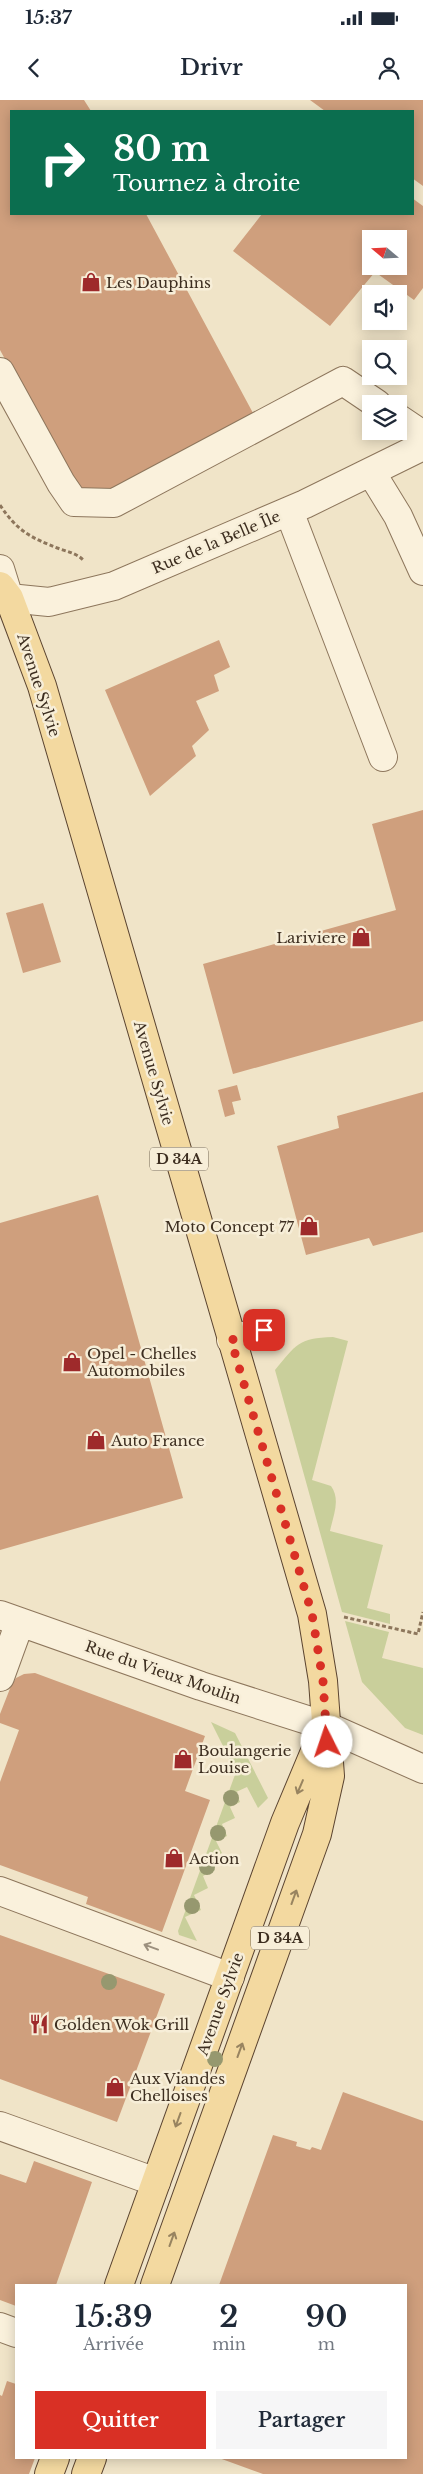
<!DOCTYPE html>
<html lang="fr">
<meta charset="utf-8">
<style>
:root{--surface:#fff;--page:#f6f6f7;--text:#1f2937;--muted:#747a83;--accent:#d93025}
body{margin:0;font-family:"Libre Baskerville",serif;background:var(--page);color:var(--text);height:100vh;display:flex;flex-direction:column;font-size:19px;white-space:nowrap}
*{box-sizing:border-box;margin:0}
p{font-size:16px;color:var(--muted)}
.icon{flex:none;width:28px;height:28px;fill:none;stroke:currentColor;stroke-width:2;stroke-linecap:round;stroke-linejoin:round}
.map{position:relative;flex:1;overflow:hidden}
.drawer{position:absolute;left:15px;top:2184px;width:392px;height:175px;display:flex;flex-direction:column;background:var(--surface);border-radius:0px;box-shadow:0 2px 12px #0003}
.drawer>*{flex:none}
.hud{position:absolute;left:10px;top:10px;width:404px;height:105px;border-radius:0px;box-shadow:0 2px 12px #0003;background:#0b6e4f;color:#fff;overflow:hidden}
.needle{width:32px;rotate:289deg}
.fabs{position:absolute;left:362px;top:130px;display:grid;gap:10px}
.fabs a{display:grid;place-items:center;width:45px;height:45px;border-radius:0px;background:var(--surface);box-shadow:0 2px 12px #0003;font-size:25px}
.pin{position:absolute;display:grid;place-items:center;width:42px;height:42px;color:#fff;margin:-21px;border-radius:10px;box-shadow:0 2px 8px #0006}
.me{position:absolute;width:55px;margin:-28px;rotate:356deg;stroke-linejoin:round;filter:drop-shadow(0 0 4px #0008)}
.turn{display:flex;align-items:center;gap:18px;height:105px;padding:0 20px;font-size:22px}
.turn .icon{width:65px;height:65px;stroke-width:2.5}
.turn b{display:block;font-size:35px;line-height:42px}
.eta{display:flex;justify-content:space-evenly;align-items:center;height:85px;text-align:center}
.eta b{font-size:30px;font-weight:600;line-height:35px}
.button{display:flex;gap:10px;margin-top:auto;padding:10px 20px}
.button a{flex:1;height:58px;border-radius:0px;background:var(--accent);color:#fff;font-size:20px;font-weight:600;line-height:58px;text-align:center}
.button a+a{background:var(--page);color:var(--text)}
.status{display:flex;justify-content:space-between;align-items:center;height:35px;padding:0 25px;background:var(--surface);direction:ltr}
.status svg{height:14px;fill:currentColor}
header{display:flex;justify-content:space-between;align-items:center;height:65px;padding:0 20px;background:var(--surface);font-size:22px;font-weight:600}
.map>svg:first-child{display:block}
</style>
<div class="status"><b>15:37</b><svg viewBox="0 0 49 12"><path d="M0 12V9h3v3zM5 12V6h3v6zM10 12V3h3v9zM15 12V0h3v12zM26 1h20v11H26zM47 4h2v5h-2z"/></svg></div>
<header><svg class="icon" aria-label="back" viewBox="0 0 24 24"><path d="M15 5l-7 7 7 7"/></svg>Drivr<svg class="icon" aria-label="person" viewBox="0 0 24 24"><circle cx="12" cy="8" r="4"/><path d="M4 21q1-7 8-7t8 7"/></svg></header>
<div class="map">
<svg width="423" height="2374" viewBox="0 0 423 2374">
<rect width="100%" height="100%" fill="#f0e4c8"/>
<path fill="#c9cf9b" d="M333,1237L348,1241L312,1380L331,1386C341,1400 333,1416 330,1431L383,1445L367,1508L390,1514V1524L342,1512L275,1270C296,1245 298,1238 333,1237Z
M345,1521L389,1532L382,1558L423,1568V1635L405,1628L362,1582Z
M211,1622L235,1633L268,1698L258,1708L247,1687L236,1692L240,1702L230,1707L235,1718L222,1724L227,1736L216,1741L222,1753L210,1758L215,1770L203,1776L208,1788L194,1795L201,1810L185,1817L197,1841L179,1835L178,1831L236,1672Z"/>
<path fill="#cf9f7d" fill-rule="evenodd" d="M0,0H84L91,11H11V114H146L253,313L85,405L0,250Z
M310,0H423V86L412,78V11H325Z
M412,98L423,106V188L414,200L375,172L330,226L233,151L262,114H412ZM371,139H399V166H371Z
M219,540L230,567L214,575L219,591L196,601L209,630L192,646L196,656L150,696L105,590Z
M423,710V921L233,974L203,864L396,810L372,724Z
M43,803L61,862L23,873L6,813Z
M237,985L241,1000L232,1002L235,1014L225,1017L218,990Z
M423,992V1132L373,1146L369,1138L306,1155L277,1046L339,1028L337,1016Z
M98,1095L183,1398L0,1450V1123Z
M35,1573L205,1636L185,1691L210,1700L162,1832L86,1804L88,1797L0,1765V1682L19,1630L0,1623V1614L11,1586L16,1578L24,1574Z
M0,1835L165,1894L117,2022L0,1979Z
M343,1992L423,2021V2374H263L219,2358H406V2185H219L273,2035L297,2042L296,2046L310,2050L312,2047L321,2050Z
M34,2061L92,2082L56,2185H16V2206L0,2200V2074L26,2083Z
M7,2281L16,2284V2358H35L29,2374H0V2295L2,2296Z"/>
<g fill="none" stroke-linecap="round" stroke-linejoin="round">
<defs>
<path id="minor" d="M0,272L61,383L74,402L114,403L343,281L377,304
M399,319L423,335
M371,372L398,416L423,471
M289,411L383,657
M0,469L9,498
M0,494L9,498L49,502L114,486L305,404L423,346
M231,1240L264,1230
M0,1515L201,1586L326,1626L423,1669
M0,1577L20,1522
M0,1791L230,1877
M0,2026L156,2082
M0,2227L16,2233"/>
<path id="major" d="M0,486L9,498L42,586L312,1514L323,1581L330,1676L317,1734L155,2185
M119,2185L285,1723L324,1630
M49,2374L55,2358
M86,2374L92,2358"/>
</defs>
<use href="#minor" stroke="#8d765c" stroke-width="30"/>
<use href="#major" stroke="#5b4430" stroke-width="30"/>
<path stroke="#8d765c" stroke-width="3" stroke-dasharray="4 2.5" stroke-linecap="butt" d="M0,405C17,431 31,438 60,449C69,452 78,454 84,461
M344,1517L418,1534L423,1512"/>
<use href="#minor" stroke="#faf1dc" stroke-width="28"/>
<use href="#major" stroke="#f3d9a0" stroke-width="28"/>
</g>
<g fill="#96986f">
<circle cx="231" cy="1698" r="8"/>
<circle cx="218" cy="1733" r="8"/>
<circle cx="207" cy="1767" r="8"/>
<circle cx="192" cy="1806" r="8"/>
<circle cx="109" cy="1882" r="8"/>
<circle cx="215" cy="1959" r="8"/>
</g>
<defs><path id="oneway-shaft" d="M-6 0H5M1.5-3L5.5 0L1.5 3" fill="none" stroke-width="1.6" stroke-linecap="round" stroke-linejoin="round" transform="scale(1.25)"/></defs>
<g stroke="#988460">
<use href="#oneway-shaft" transform="translate(300 1687) rotate(113)"/>
<use href="#oneway-shaft" transform="translate(294 1797) rotate(-70)"/>
<use href="#oneway-shaft" transform="translate(240 1950) rotate(-70)"/>
<use href="#oneway-shaft" transform="translate(178 2020) rotate(110)"/>
<use href="#oneway-shaft" transform="translate(172 2139) rotate(-70)"/>
</g>
<use stroke="#9c907e" href="#oneway-shaft" transform="translate(151 1847) rotate(-160)"/>
<g fill="none" stroke-linecap="round" stroke-linejoin="round">
<path stroke="#d93025" stroke-width="9" stroke-dasharray="0 16.2" d="M264,1230L231,1240L312,1514L323,1581L327,1642"/>
</g>
<defs>
<symbol id="shop-bare" viewBox="-9 -9 18 18"><path d="M-5-2.5h2.3a2.7 3.5 0 0 1 5.4 0H5L5.5 6h-11ZM-1.5-2.5h3a1.5 2.3 0 0 0-3 0Z" fill="#9e2a2b" stroke="#f7eed8" stroke-width="2.5" paint-order="stroke"/></symbol>
<symbol id="restaurant-bare" viewBox="-9 -9 18 18"><path d="M-5-6h1v4h1v-4h1v4h1v-4h1v5L-1.5 .5V6h-2V.5L-5-1ZM5-6V6H3V1.5H1.5Q1.5-4 5-6Z" fill="#9e2a2b" stroke="#f7eed8" stroke-width="2.5" paint-order="stroke"/></symbol>
</defs>
<g fill-rule="evenodd">
<use href="#shop-bare" x="77" y="168" width="28" height="28"/>
<use href="#shop-bare" x="347" y="823" width="28" height="28"/>
<use href="#shop-bare" x="295" y="1112" width="28" height="28"/>
<use href="#shop-bare" x="58" y="1248" width="28" height="28"/>
<use href="#shop-bare" x="82" y="1326" width="28" height="28"/>
<use href="#shop-bare" x="169" y="1645" width="28" height="28"/>
<use href="#shop-bare" x="160" y="1744" width="28" height="28"/>
<use href="#restaurant-bare" x="25" y="1910" width="28" height="28"/>
<use href="#shop-bare" x="101" y="1973" width="28" height="28"/>
</g>
<g text-anchor="middle" dominant-baseline="central" stroke-width="5" stroke-linejoin="round" paint-order="stroke">
<g fill="#f7eed8" stroke="#756857" stroke-width="1">
<rect x="150" y="1047.5" width="58" height="23" rx="4"/>
<rect x="251" y="1826.5" width="58" height="23" rx="4"/>
</g>
<g font-size="14" font-weight="bold" fill="#3d2e20">
<text x="179" y="1059">D 34A</text>
<text x="280" y="1838">D 34A</text>
</g>
<g font-size="15" fill="#3d2e20" stroke="#f7eed8" text-anchor="start">
<text x="106" y="182">Les Dauphins</text>
<text x="346" y="837" text-anchor="end">Lariviere</text>
<text x="294" y="1126" text-anchor="end">Moto Concept 77</text>
<text x="87" y="1253">Opel - Chelles<tspan x="87" dy="17">Automobiles</tspan></text>
<text x="111" y="1340">Auto France</text>
<text x="198" y="1650">Boulangerie<tspan x="198" dy="17">Louise</tspan></text>
<text x="189" y="1758">Action</text>
<text x="54" y="1924">Golden Wok Grill</text>
<text x="130" y="1978">Aux Viandes<tspan x="130" dy="17">Chelloises</tspan></text>
</g>
<g font-size="15" fill="#3d2e20" stroke="#f7eed8">
<text transform="translate(216 442) rotate(-23)">Rue de la Belle Île</text>
<text transform="translate(39 585) rotate(72)">Avenue Sylvie</text>
<text transform="translate(154 973) rotate(74)">Avenue Sylvie</text>
<text transform="translate(163 1572) rotate(19)">Rue du Vieux Moulin</text>
<text transform="translate(220 1904) rotate(-70)">Avenue Sylvie</text>
</g>
</g>
</svg>
<div class="fabs">
<a><svg class="needle" viewBox="-14 -14 28 28"><path d="M0-13l5 13h-10z" fill="#e53935"/><path d="M0 13l5-13h-10z" fill="#747a83"/></svg></a>
<a><svg class="icon" aria-label="sound" viewBox="0 0 24 24"><path d="M4 9h4l5-4v14l-5-4H4zM17 9q2 3 0 6"/></svg></a>
<a><svg class="icon" aria-label="search" viewBox="0 0 24 24"><circle cx="10" cy="10" r="6"/><path d="M15 15l6 6"/></svg></a>
<a><svg class="icon" aria-label="layers" viewBox="0 0 24 24"><path d="M12 4l9 5-9 5-9-5zM3 14l9 5 9-5"/></svg></a>
</div>
<div class="pin" style="left:264px;top:1230px;background:#d93025"><svg class="icon" aria-label="arrive" viewBox="0 0 24 24"><path d="M6 21V4h12l-3 4 3 4H6"/></svg></div>
<svg class="me" style="left:327px;top:1642px" viewBox="-20 -20 40 40"><circle r="19" fill="#fff"/><path d="M0-13L10 11 0 6-10 11z" fill="#d93025"/></svg>
<div class="hud">
<div class="turn"><svg class="icon" aria-label="right" viewBox="0 0 24 24"><path d="M7 20v-9h11M14 6l5 5-5 5"/></svg><div><b>80 m</b>Tournez à droite</div></div>
</div>
<section class="drawer">
<div class="eta">
<div><b>15:39</b><p>Arrivée</p></div>
<div><b>2</b><p>min</p></div>
<div><b>90</b><p>m</p></div>
</div>
<div class="button"><a>Quitter</a><a>Partager</a></div>
</section>
</div>
